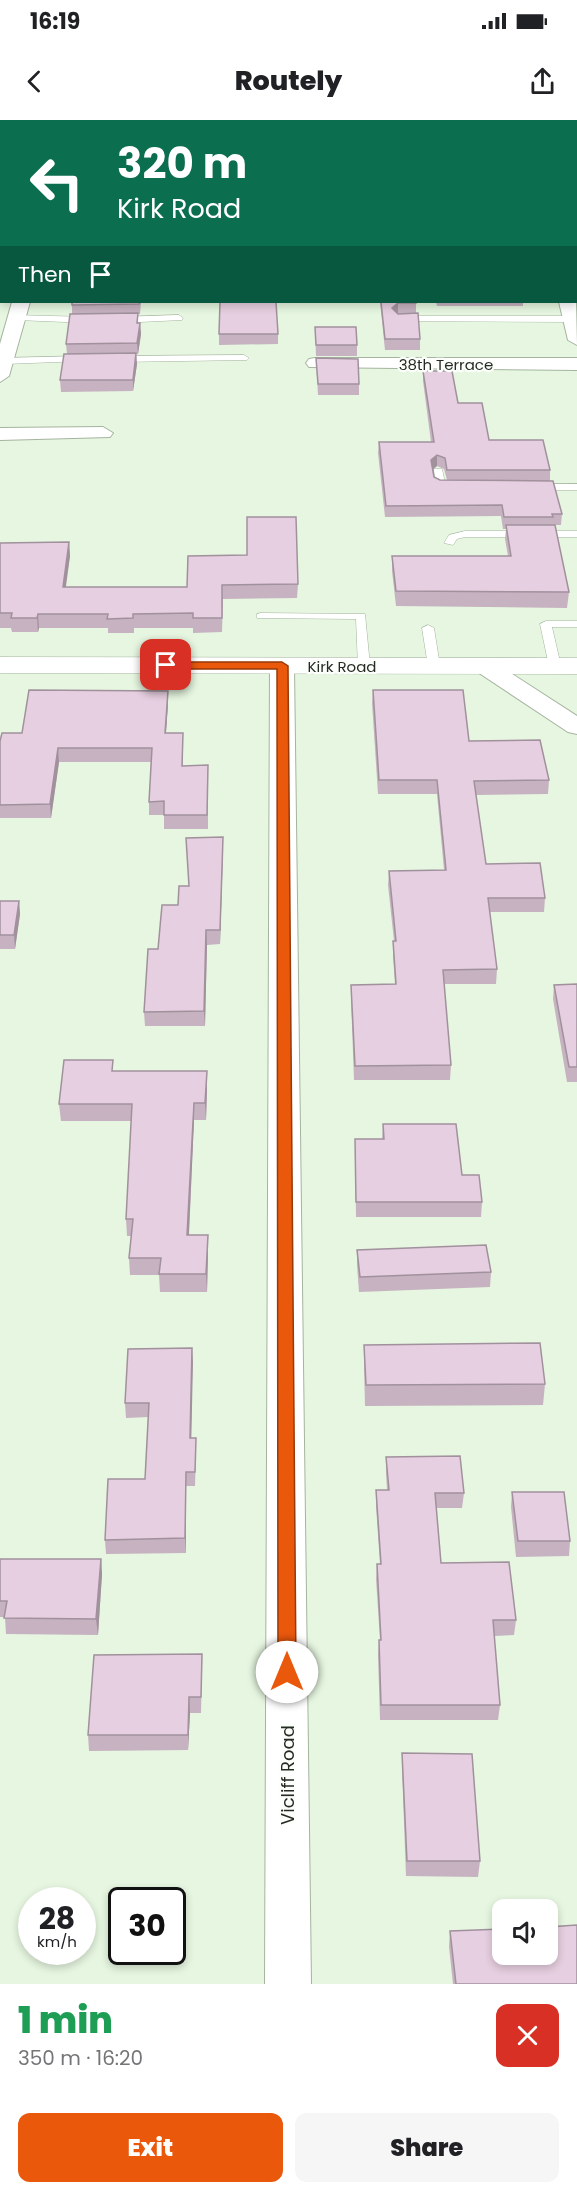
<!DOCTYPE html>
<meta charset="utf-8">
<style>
:root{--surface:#fff;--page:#f6f6f6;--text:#202124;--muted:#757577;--accent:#ea580c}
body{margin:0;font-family:Poppins,sans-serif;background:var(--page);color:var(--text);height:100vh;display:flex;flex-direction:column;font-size:22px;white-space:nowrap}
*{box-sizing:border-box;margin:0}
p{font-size:20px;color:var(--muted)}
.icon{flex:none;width:33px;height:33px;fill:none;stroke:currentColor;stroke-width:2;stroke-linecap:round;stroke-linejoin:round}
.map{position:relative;height:1864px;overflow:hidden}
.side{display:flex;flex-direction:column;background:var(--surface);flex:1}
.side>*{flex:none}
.banner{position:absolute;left:0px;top:0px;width:578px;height:183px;box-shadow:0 3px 9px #0003;background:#0b6e4f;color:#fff;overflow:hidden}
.buttons{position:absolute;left:492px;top:1779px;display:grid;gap:12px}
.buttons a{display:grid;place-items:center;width:66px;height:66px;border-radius:12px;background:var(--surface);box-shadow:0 3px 9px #0003;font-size:30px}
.speed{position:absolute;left:18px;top:1767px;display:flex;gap:12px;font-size:30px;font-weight:700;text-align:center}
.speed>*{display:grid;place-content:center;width:78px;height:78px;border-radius:50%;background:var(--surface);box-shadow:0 3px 9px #0003;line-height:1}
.speed small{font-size:15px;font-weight:400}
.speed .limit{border:3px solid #111;border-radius:9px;background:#fff;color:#111}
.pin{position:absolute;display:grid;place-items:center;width:51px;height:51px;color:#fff;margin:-26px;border-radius:12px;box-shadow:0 3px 9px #0006}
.me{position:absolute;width:66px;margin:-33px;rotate:0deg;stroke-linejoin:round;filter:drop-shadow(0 0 4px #0008)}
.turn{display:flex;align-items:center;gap:21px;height:126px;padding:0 18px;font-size:27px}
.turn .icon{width:78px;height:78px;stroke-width:2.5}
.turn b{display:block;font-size:42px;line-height:51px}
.then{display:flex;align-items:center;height:57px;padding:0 18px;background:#0003;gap:12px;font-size:22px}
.round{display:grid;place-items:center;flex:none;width:63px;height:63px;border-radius:12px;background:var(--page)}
.summary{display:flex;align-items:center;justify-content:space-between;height:102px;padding:0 18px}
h1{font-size:36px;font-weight:800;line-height:45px;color:#1e9e55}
.cta{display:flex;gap:12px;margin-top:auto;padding:12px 18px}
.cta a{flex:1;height:69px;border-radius:12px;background:var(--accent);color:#fff;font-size:24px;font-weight:800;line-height:69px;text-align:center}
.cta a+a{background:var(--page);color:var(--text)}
.status{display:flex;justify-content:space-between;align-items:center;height:42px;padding:0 30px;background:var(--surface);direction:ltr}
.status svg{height:16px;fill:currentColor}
header{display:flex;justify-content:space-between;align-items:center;height:78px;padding:0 18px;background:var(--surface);font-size:27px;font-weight:800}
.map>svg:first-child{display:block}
</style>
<div class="status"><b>16:19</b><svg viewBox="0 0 49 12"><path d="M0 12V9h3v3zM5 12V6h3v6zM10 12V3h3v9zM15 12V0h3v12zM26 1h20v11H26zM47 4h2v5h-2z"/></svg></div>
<header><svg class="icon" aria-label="back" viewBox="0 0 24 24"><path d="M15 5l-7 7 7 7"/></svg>Routely<svg class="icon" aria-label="share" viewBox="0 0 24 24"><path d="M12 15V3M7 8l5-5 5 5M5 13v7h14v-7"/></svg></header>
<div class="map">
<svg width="577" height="1864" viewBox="0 0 577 1864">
<rect width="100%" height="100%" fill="#e6f6e0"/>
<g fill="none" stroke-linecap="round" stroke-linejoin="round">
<path fill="#a2dd87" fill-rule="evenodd" d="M30,0H46L29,2Z
M0,98H2L0,114Z"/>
<defs>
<path id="lane" d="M576,177L577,183L573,182H576Z
M14,195L89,197L93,200L89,203L17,200L13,197Z
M179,195L183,198L182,200L119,203L115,200L119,197Z
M398,196H572L576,199L572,202L395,201V197Z
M244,235L249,238L247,240L118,242L113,239L118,236Z
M82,236L87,239L85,241L4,244L0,242L4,238Z
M434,349H442L445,363L458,364V368H436Z
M577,364V370H535L530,367L535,364Z
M465,411H577V417H465L457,419L453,425L444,423L449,415Z
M261,493L365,494L370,546L364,550L358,546L356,499L257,498V494Z
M546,501H577V507H552L561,546L555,550L549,546L540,504Z
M428,505L434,508L440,546L434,550L428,546L422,508Z"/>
<path id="street" d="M148,0H162L147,2Z
M352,0H366V2H352Z
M557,0H571V2H557Z
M576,35H577V46H576Z
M0,57H2V67H0Z
M12,182H30L9,256L0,262V224Z
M559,182H576L577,225L568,220Z
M315,238H577V250L309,247L306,243L309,239Z
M103,307L113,313L110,317L0,320V308Z
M282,539L290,541L294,546L311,1864H265L270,546L274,541Z
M484,539L492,541L577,596V614L568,612L476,551L472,546L476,541Z"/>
<path id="secondary" d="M0,537L577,538V554L0,553Z"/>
</defs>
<use href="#lane" stroke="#a5b49f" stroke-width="1"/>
<use href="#street" stroke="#a5b49f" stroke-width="2"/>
<use href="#secondary" stroke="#a5b49f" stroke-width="1"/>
<use href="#lane" fill="#fff" fill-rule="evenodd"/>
<use href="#street" fill="#fff" fill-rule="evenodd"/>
<use href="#secondary" fill="#fff" fill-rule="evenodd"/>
</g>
<path fill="#c6b2c1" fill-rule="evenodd" d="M141,182L140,194H138V203H140L141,214L138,234H136L137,244L133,271L61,272L60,260L67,234L66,224L72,194V185Z
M380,182H416V193L420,219V230H385Z
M436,182H523V186H437Z
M315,207L357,225V236H316Z
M219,214H278V224L219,225Z
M316,238L359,264V275H318Z
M423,251L458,283L489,320L550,350V361L562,394L561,405H555L569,472L567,488L396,486L392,451V436H508L505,419L506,409H503L501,396L385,397L378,333L379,322H431L423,261ZM437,346L444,349L447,360H440L434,357L433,349Z
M69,422L70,436L65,467H187L188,436L298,464L297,478L223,479L222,512L193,513V508H134V513H108V508H39L38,512H12L11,508H0V425Z
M373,570L469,621L549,660L548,674L476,675L486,744L545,778L544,792H489L497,849L496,864H444L451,945L450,960H354L351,879V865L395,864L393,836L394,821L388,765L389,751L444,750L437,674H378L372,583Z
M168,571V584L166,613L183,626V646L208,645V709H164V695H149V682L151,642H59L51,698H0V621L22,613Z
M223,717L220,824L207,825L205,906H145L144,892L158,829L189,766Z
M0,781H19L20,794L15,829H0Z
M577,864V962H567L553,879L554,865Z
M113,951L207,968L206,1000H194L189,1115H208V1132L207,1172H160L159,1155H130L129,1138L131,1116H127L126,1099L132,1001H61L59,984Z
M383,1004L462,1055L482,1082L481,1097H356L355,1019H382Z
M357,1130L491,1152L490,1167L359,1172L357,1145Z
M364,1225L545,1264L543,1285L365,1286L364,1245Z
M192,1228L191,1318L196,1332L195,1366H186V1433L106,1434L105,1420L145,1359L148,1297L126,1298L125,1283Z
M386,1337L464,1373L462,1388H436L441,1443L516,1500L514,1515L494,1516L500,1585L498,1600H380L378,1535L379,1520H380L376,1459L377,1444H380L376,1386V1370H387L386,1353Z
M512,1372L570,1421L569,1436L516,1437L511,1387Z
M0,1439H101L102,1454L98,1515L6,1514L5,1497H0Z
M202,1534V1550L201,1593H190L188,1630L89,1631L88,1615Z
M402,1633L480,1741L478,1757L406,1756L402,1649Z
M450,1811L577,1864H453L449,1827Z"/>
<path fill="#a1919d" d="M398,183V194L392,188Z
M140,203L141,214L138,234L137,223Z
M136,233L137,244L133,271V260Z
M437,335V346L431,351V340Z
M69,422L70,436L64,481L63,467Z
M38,494L39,508L38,512L37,498Z
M168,571V584L165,626V613Z
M58,628L59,642L51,698L50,684Z
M223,717V731L220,824V810Z
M19,781L20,794L15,829L14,815Z
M206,810L207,825L205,906L204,891Z
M207,951V968L206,1000L205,983Z
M194,983V1000L188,1132L187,1115Z
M208,1115V1132L207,1172L206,1154Z
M192,1228L193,1242L191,1332L190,1318Z
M186,1352V1433L185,1418Z
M101,1439L102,1454L98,1515L96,1499Z
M189,1577L190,1593L188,1630V1615Z"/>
<path fill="#e6cfe0" stroke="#a1919d" stroke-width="1.5" d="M73,0H113L112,2H72Z
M190,0H233V2H190Z
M283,0H321V2H283Z
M399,0H432V2H400Z
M492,0H525L526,2H492Z
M72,182H140L139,184L72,185Z
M220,182H276L278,214H219Z
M381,182H416V183H398L392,188L398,194L418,193L420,219H385Z
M138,193L137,203H140L137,223L66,224L70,194Z
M315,207H356L357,225H316Z
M136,233L133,260H60L64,234Z
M316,238L358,239L359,264H318Z
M423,251H452L458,283H482L489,320H543L550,350H447L445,338L437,335L431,340L434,357L440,360L553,361L562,394H552L553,397H504L502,385L386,386L379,322H434Z
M247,397H296L298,464L222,465V498H193V493L133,494V498L107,499L108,494H38L37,498H11L12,493H0V423L69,422L63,467H187L188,436L247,435Z
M506,405H555L569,472L396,471L392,436H511Z
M29,570L168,571L165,613H183L182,646L208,645L207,695H164V681L149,682L152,628H58L50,684L0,685V621L2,613H22Z
M373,570H463L469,621L540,620L549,660L474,661L486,744L540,743L545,778H488L497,849L443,850L451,945L355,946L351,865L396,864L393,821H396L389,751L446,750L437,660H379Z
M223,717L220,810H206L204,891L144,892L148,829H158L162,785H178L179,766H189L186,718Z
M0,781H19L14,815H0Z
M577,864V947H569L554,865Z
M64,940H113L112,951H207L205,983H194L187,1115H208L206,1154H159L161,1138H129L133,1099H126L132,984H59Z
M383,1004H456L462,1055H479L482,1082H356L355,1019H384Z
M486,1125L491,1152L360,1157L357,1130Z
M540,1223L545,1264L366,1265L364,1225Z
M192,1228L190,1318H196L195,1352H186L185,1418L105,1420L108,1359H145L149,1283H125L128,1229Z
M460,1336L464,1373H435L441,1443L509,1442L516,1500H493L500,1585H381L379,1520H381L377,1444H381L376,1370H389L386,1337Z
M512,1372H564L570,1421H518Z
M0,1439H101L96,1499L4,1498L7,1481H0Z
M202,1534L201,1577H189L188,1615H88L94,1535Z
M402,1633L472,1634L480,1741H407Z
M577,1805V1864H456L450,1811L502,1809V1834H548V1807Z"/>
<path fill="#ea580c" stroke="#983908" stroke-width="1.5" d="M282,542L288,546L296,1552L293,1558L287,1560L280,1558L278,1552L277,549H166L161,545L166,542Z"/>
<g text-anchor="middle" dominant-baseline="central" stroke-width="4.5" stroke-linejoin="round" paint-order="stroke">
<g font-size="15" fill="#252b23" stroke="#fbfefa">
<text x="446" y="244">38th Terrace</text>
<text x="342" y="546">Kirk Road</text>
</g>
<g font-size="18" fill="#252b23" stroke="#fbfefa">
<text transform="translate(287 1655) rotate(-90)">Vicliff Road</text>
</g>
</g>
</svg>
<div class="buttons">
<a><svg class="icon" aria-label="sound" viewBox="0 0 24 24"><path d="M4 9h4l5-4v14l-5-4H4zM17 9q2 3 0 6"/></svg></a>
</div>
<div class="speed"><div>28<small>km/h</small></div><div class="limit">30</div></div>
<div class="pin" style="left:166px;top:545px;background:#d93025"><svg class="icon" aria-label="arrive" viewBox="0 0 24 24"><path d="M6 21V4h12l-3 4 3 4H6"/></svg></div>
<svg class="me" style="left:287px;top:1552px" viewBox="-20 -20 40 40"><circle r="19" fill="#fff"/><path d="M0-13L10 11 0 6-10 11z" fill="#ea580c"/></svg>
<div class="banner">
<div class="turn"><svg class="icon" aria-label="left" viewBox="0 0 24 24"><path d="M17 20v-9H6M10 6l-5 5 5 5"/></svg><div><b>320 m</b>Kirk Road</div></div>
<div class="then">Then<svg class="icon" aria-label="arrive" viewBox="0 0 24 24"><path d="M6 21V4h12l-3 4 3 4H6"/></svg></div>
</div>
</div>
<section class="side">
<div class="summary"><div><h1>1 min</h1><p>350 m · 16:20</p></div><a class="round" style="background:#d93025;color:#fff"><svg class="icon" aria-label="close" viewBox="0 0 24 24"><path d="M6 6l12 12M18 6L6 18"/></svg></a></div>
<div class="cta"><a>Exit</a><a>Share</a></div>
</section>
